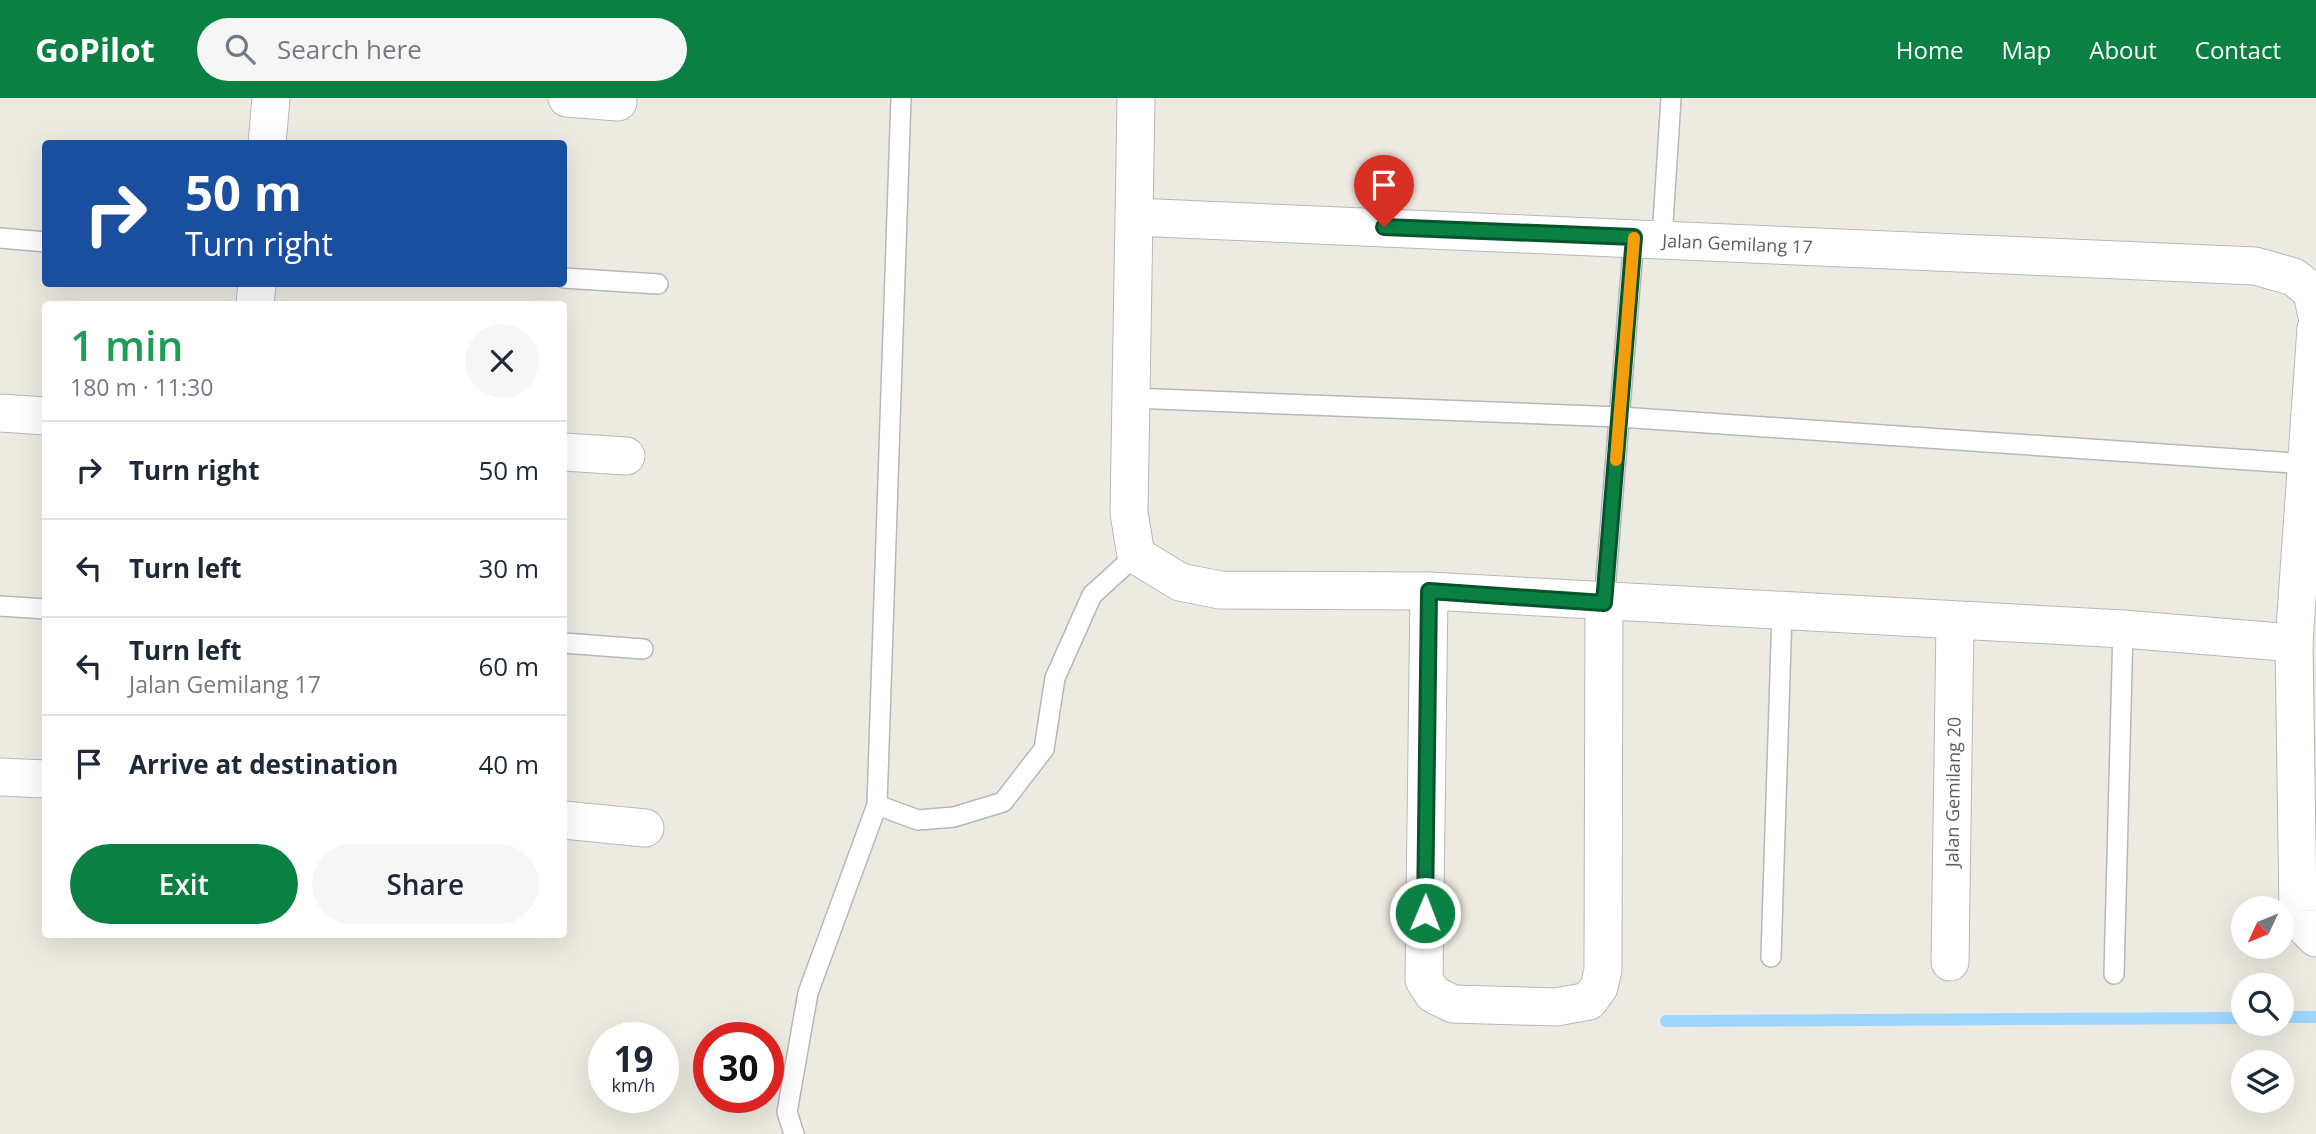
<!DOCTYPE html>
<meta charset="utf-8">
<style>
:root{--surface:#fff;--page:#f6f6f7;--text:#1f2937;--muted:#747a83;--line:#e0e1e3;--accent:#0b8043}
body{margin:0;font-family:"Open Sans",sans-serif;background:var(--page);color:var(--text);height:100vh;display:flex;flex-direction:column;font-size:26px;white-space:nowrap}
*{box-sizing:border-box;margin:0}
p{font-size:23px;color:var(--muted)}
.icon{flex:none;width:38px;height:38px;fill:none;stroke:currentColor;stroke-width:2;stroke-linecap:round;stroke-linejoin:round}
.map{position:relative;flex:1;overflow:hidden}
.side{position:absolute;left:42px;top:203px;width:525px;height:637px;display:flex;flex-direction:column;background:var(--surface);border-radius:7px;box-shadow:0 7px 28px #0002}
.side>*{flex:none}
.top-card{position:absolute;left:42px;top:42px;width:525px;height:147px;border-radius:7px;box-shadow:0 7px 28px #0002;background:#1a4fa0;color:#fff;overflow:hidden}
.needle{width:46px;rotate:226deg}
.tools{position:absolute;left:2231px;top:798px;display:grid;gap:14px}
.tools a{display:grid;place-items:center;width:63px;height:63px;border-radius:50%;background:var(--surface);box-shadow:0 7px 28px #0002;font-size:35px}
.speed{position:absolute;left:588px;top:924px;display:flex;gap:14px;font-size:35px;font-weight:700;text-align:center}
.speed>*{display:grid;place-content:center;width:91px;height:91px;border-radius:50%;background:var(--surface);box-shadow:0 7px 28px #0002;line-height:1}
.speed small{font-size:18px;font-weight:400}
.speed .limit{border:10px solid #d22;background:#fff;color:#111}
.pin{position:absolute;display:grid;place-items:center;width:60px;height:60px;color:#fff;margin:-72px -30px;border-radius:50% 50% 50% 0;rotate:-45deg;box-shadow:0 0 7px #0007}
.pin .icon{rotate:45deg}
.me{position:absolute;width:77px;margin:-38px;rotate:1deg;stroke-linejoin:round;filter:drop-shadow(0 0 5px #0008)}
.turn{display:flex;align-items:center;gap:24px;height:147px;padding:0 28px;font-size:32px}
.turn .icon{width:91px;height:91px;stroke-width:2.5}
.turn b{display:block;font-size:49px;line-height:60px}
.round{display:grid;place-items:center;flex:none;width:74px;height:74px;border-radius:37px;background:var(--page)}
.headline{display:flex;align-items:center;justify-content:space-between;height:119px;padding:0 28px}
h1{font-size:42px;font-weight:600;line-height:52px;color:#1e9e55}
.action{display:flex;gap:14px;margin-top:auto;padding:14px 28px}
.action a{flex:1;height:80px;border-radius:42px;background:var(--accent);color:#fff;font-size:28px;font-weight:600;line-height:80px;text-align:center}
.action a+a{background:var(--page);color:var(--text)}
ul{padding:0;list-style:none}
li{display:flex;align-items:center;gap:21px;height:98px;padding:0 28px;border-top:2px solid var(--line)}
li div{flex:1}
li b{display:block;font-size:26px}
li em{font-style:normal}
header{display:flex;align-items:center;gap:42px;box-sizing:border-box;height:98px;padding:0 35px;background:var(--accent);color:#fff}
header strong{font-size:33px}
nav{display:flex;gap:38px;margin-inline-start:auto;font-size:24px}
.search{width:490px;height:63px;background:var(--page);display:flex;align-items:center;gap:18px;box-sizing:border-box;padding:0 24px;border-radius:38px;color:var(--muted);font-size:26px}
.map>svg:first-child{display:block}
</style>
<header>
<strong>GoPilot</strong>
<div class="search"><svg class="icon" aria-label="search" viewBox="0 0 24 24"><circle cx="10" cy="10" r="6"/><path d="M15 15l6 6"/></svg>Search here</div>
<nav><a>Home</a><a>Map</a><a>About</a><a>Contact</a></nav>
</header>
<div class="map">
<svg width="2316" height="1036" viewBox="0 0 2316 1036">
<rect width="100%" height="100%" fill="#edeae1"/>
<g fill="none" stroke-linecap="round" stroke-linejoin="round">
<path stroke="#9fd6ff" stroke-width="12" d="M2282,919H2316
M1666,923L2244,920"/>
<defs>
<path id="service" d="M0,140L46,144
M1662,140L1671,0
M564,180L658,186
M1131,300L1620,319L2308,366
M1604,505L1634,139
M0,508L46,511
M564,545L643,551
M877,707L901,0
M1771,859L1782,514
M2114,876L2123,531
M794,1036L787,1014L808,895L877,707L918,722L954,719L1003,704L1044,651L1055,580L1092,497L1136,457"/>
<g id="minor">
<path d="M567,0L618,4"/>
<path d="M1136,0L1129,415L1136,457L1180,484L1220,492L1429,493L2123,531L2294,545"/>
<path d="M267,46L271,0"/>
<path id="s1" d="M1134,119L2255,168L2294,179L2312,194L2316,214"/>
<path d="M255,206L257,186"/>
<path d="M2316,230L2294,545L2298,813L2304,828L2316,840"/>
<path d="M0,315L46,318"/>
<path d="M564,354L626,358"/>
<path d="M1429,493L1424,882L1433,896L1453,906L1556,909L1589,903L1599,889L1603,872L1604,505"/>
<path d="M0,679L46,681"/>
<path d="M564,722L645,730"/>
<path id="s2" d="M1950,864L1955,524"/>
</g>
</defs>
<use href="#service" stroke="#b4b8bc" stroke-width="22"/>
<use href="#minor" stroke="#b4b8bc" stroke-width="39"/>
<use href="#service" stroke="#fff" stroke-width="19"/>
<use href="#minor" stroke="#fff" stroke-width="37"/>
</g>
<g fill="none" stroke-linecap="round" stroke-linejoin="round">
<defs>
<path id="route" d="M1384,129L1634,139L1604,505L1429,493L1425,815"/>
</defs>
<use href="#route" stroke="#07532c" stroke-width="18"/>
<use href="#route" stroke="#0b8043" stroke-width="12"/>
<path stroke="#f59e0b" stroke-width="12" d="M1616,362L1634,140"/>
</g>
<g text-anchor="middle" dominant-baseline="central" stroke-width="5" stroke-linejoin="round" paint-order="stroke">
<g font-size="18" fill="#5a5e62" stroke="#fff">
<text stroke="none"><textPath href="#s1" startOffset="604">Jalan Gemilang 17</textPath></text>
<text stroke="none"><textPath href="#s2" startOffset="170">Jalan Gemilang 20</textPath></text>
</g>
</g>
</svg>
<div class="tools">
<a><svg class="needle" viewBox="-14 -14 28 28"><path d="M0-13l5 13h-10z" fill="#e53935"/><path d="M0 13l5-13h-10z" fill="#747a83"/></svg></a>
<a><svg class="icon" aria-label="search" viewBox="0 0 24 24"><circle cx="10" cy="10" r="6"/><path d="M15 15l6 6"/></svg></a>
<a><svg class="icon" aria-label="layers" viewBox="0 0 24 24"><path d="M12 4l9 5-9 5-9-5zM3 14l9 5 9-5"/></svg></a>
</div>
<div class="speed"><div>19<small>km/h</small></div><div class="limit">30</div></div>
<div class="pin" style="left:1384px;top:129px;background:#d93025"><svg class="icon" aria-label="arrive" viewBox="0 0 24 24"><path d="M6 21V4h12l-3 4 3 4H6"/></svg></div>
<svg class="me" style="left:1425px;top:815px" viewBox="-20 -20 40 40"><circle r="17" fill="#0b8043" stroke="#fff" stroke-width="3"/><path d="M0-11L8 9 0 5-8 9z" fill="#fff"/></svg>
<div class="top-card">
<div class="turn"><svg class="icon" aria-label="right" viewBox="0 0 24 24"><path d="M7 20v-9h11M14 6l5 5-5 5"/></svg><div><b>50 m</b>Turn right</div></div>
</div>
<section class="side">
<div class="headline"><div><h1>1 min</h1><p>180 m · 11:30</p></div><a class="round"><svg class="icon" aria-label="close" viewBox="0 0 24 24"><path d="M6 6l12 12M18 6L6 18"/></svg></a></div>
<ul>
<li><svg class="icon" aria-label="right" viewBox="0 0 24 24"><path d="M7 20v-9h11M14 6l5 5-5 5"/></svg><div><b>Turn right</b></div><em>50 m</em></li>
<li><svg class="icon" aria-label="left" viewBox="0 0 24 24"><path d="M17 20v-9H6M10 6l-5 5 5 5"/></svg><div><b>Turn left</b></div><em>30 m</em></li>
<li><svg class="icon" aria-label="left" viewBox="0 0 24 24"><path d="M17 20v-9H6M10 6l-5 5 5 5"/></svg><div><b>Turn left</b><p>Jalan Gemilang 17</p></div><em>60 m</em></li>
<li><svg class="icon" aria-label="arrive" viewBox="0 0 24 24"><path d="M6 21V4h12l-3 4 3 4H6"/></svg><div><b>Arrive at destination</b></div><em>40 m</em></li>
</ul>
<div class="action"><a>Exit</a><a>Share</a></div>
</section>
</div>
